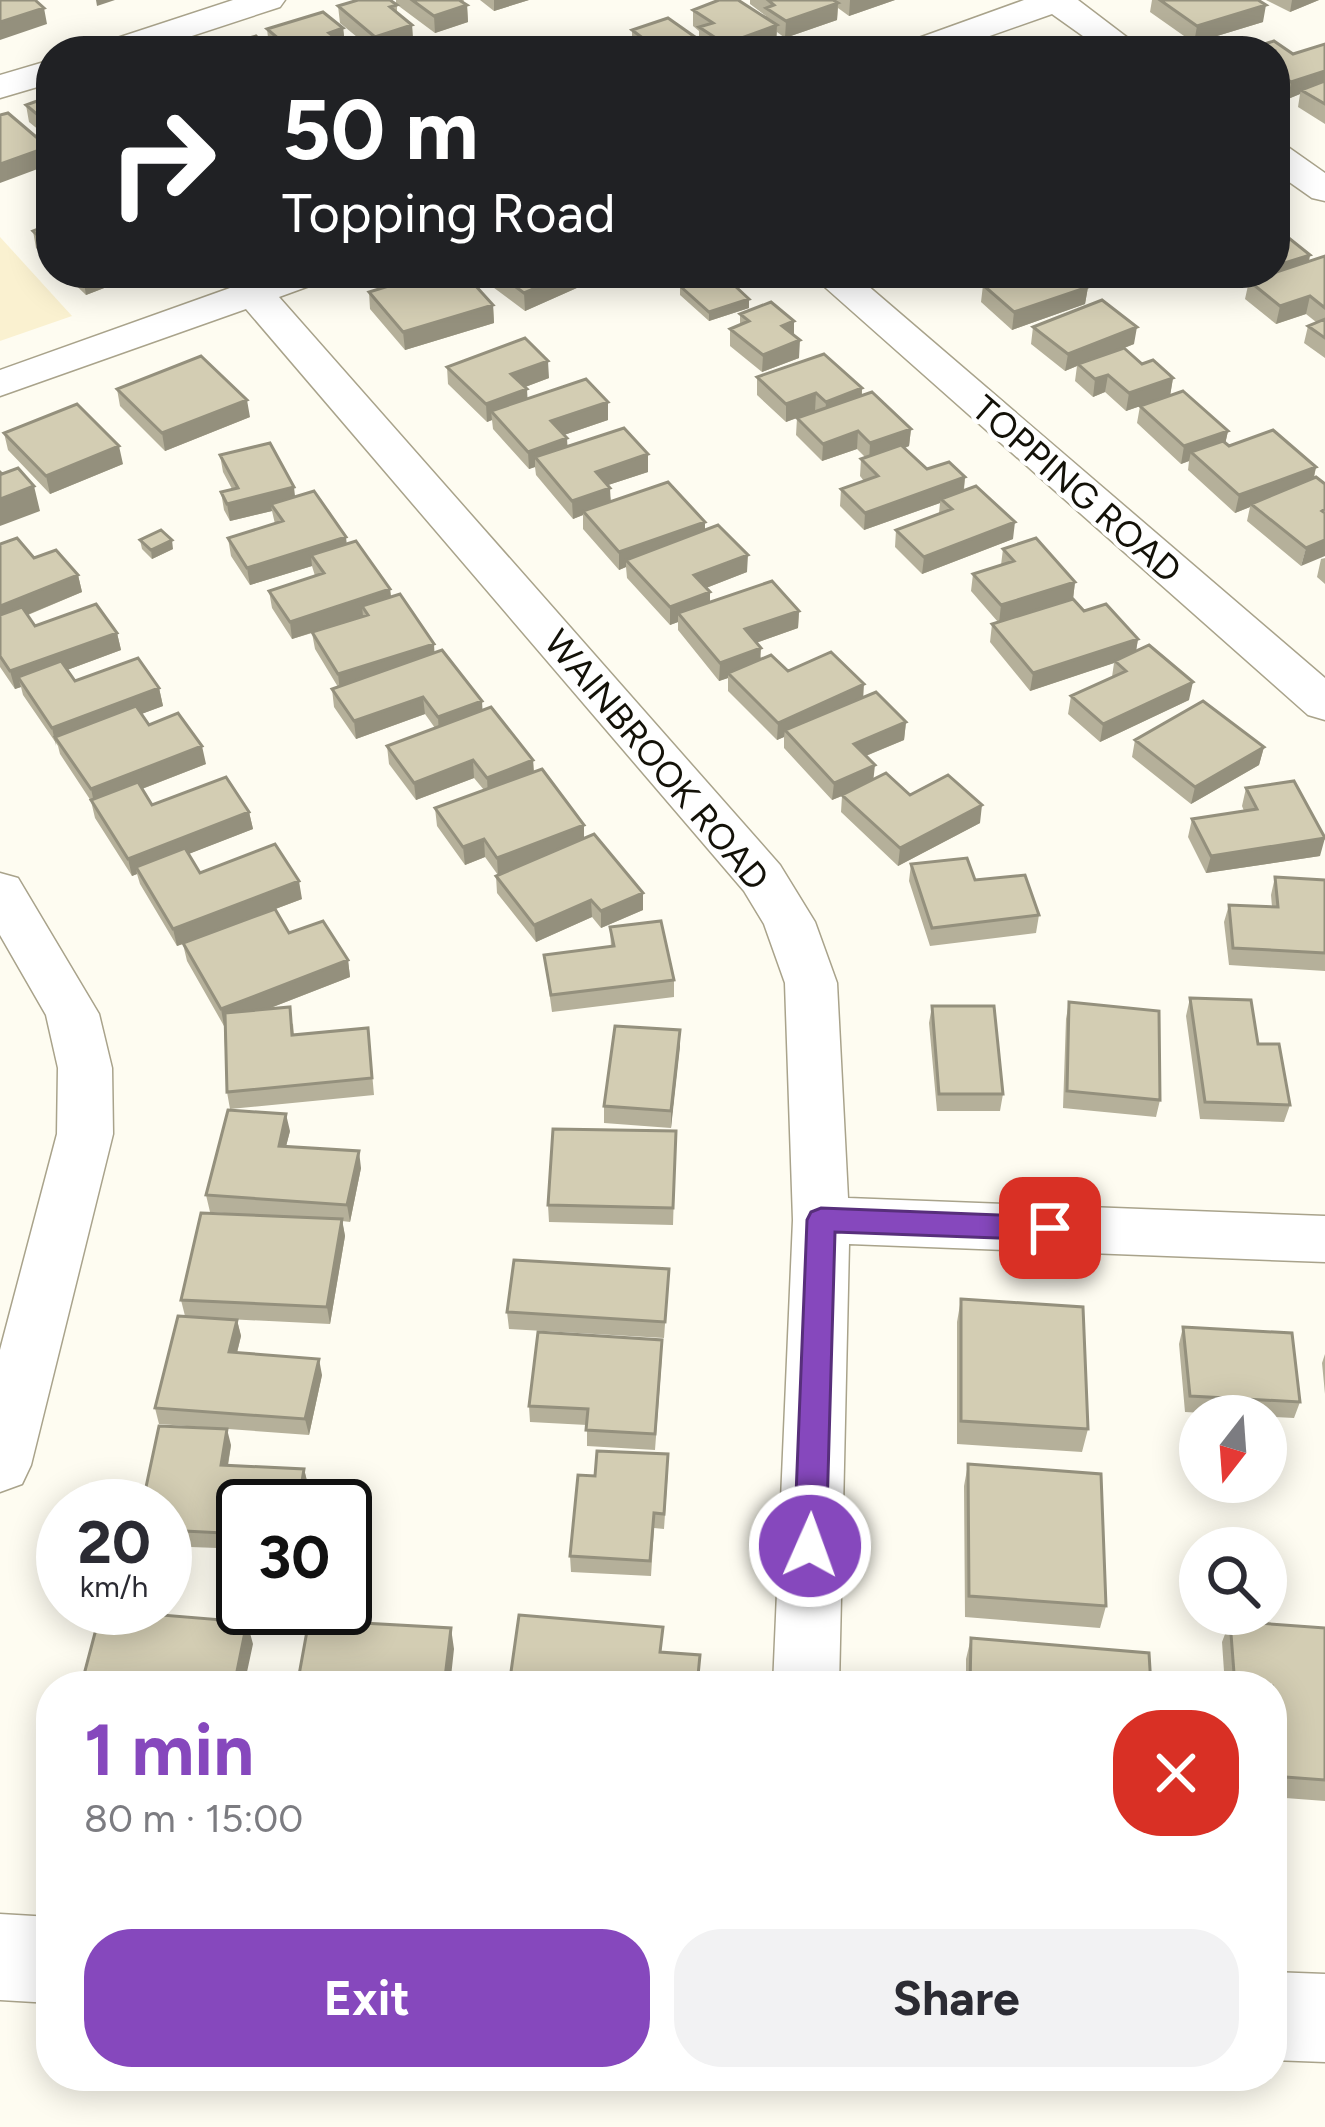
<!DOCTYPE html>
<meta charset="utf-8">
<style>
:root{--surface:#fff;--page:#f2f2f3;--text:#2b2b33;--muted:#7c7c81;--accent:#8648bd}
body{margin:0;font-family:Figtree,sans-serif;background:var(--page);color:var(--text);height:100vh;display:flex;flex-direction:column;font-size:45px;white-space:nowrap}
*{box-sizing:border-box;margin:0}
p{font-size:39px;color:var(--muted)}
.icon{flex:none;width:66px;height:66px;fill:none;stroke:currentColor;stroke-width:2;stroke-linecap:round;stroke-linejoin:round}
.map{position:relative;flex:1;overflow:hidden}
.side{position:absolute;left:36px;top:1671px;width:1251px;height:420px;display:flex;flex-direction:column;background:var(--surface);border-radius:48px;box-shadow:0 6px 30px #0003}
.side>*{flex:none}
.hud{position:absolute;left:36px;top:36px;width:1254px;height:252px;border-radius:48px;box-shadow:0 6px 30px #0003;background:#202124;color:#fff;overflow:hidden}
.needle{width:78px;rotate:197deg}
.tools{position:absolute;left:1179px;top:1395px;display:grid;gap:24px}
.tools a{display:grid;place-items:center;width:108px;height:108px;border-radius:50%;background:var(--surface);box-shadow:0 6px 30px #0003;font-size:60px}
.speed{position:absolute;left:36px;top:1479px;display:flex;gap:24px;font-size:60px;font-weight:700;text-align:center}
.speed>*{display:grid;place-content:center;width:156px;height:156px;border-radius:50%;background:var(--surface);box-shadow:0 6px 30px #0003;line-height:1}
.speed small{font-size:30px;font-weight:400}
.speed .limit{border:6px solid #111;border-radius:18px;background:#fff;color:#111}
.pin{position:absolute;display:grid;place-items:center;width:102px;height:102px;color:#fff;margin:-51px;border-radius:24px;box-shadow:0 6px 18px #0006}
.me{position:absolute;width:132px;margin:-66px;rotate:2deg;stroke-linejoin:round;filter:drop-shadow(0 0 9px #0008)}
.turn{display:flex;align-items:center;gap:42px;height:252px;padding:0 48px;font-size:54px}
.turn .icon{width:156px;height:156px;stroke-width:2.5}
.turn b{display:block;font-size:84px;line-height:102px}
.round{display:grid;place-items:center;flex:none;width:126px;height:126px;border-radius:48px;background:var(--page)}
.headline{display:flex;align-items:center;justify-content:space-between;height:204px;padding:0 48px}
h1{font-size:72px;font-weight:700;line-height:90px;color:var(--accent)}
.primary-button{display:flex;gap:24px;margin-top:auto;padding:24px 48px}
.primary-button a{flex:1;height:138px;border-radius:48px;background:var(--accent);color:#fff;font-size:48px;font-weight:700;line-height:138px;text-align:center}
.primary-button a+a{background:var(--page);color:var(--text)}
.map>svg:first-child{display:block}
</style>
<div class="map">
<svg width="1325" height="2127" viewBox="0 0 1325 2127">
<rect width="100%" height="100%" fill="#fefcf1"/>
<path fill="#faf1d0" d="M0,237L72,316L0,341Z"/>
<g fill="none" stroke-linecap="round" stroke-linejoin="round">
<defs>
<path id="street" d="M233,0H285L280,7L146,51H93L99,44Z
M1024,0H1078L1145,51H1104L1052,14L947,51H896L902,44Z
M51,60V83L0,98V75Z
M1275,144L1288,147L1325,173V201L1312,198L1275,172Z
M272,273H329L323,281L279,297L780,865L815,922L837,983L848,1198L1325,1216V1262L849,1244L839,1686H773L793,1220L785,983L764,924L744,891L246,309L0,396V370Z
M809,273H853L1325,678V720L1308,715Z
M0,873L18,878L99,1014L112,1068L113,1134L31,1465L22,1484L0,1492V1350L57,1134L58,1068L46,1015L0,935Z"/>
<path id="secondary" d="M0,1914L51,1917V2003L0,2000Z
M1272,1972L1325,1974V2062L1272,2060Z"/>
</defs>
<use href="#street" stroke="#a9a38b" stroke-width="3"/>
<use href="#secondary" stroke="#a9a38b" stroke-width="3"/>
<use href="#street" fill="#fff" fill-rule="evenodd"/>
<use href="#secondary" fill="#fff" fill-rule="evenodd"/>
</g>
<path fill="#b5b09a" d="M396,0H464L463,2L467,5L468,22L435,33L396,4Z
M480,0H529L494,11Z
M750,0H895L849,16L838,8L837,20L785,38L777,32L776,42L752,51H638L632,47V30L699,40V31L693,26V10L766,18V16L750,4Z
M1152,0H1258L1263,22L1194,43L1150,12Z
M1266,0H1319L1290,12Z
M397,5V13L412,25L413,41L384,51H374L340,23L338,6Z
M343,28L346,51H275L269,46L267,29Z
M1274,41L1293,54L1325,44V124L1298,107L1300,94L1288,99L1275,90V51H1245Z
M51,96V140L29,122L26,105Z
M51,224V262L36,248L33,231Z
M1310,255L1309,262L1325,256V358L1304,343L1308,326L1316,322L1306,314L1276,324L1245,299L1249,281L1256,279L1248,273H1275Z
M63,273H143L86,295Z
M474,273H597V279L525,311Z
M943,273H994V275L956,286Z
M983,285L1088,287L1085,304L1012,330L981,302Z
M680,286L749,299V308L709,321L680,295Z
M369,292L493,305L494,323L405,350L370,309Z
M740,314L794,335L799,358L762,372L730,346V329L740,324Z
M1033,327L1134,344L1122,349L1142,364L1173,378L1170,396L1228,431L1225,444L1229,446L1316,467L1314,478L1325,484L1301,566L1247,521L1250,507L1235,513L1188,470L1189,461L1181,464L1137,423L1140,406L1126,411L1105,392L1093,397L1075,381L1077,366L1065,371L1031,344Z
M447,367L549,378L525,387L527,399L608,420L564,435L568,447L648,472L608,485L611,502L705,531L747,572L706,588L710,592V602L799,611L798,628L756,643L761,659L788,671L863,698L906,722L904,740L866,756L873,779L980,823L898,866L841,812L842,796L832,800L784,748V737L777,740L728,691V678L719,681L678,630V622L670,625L627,578L626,567L619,570L583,529V515L573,519L536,475L535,467L529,469L493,429L492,420L487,422L448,384Z
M757,377L862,388V395L911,429L909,446L905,448L927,469L965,477L964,490L1013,539L922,574L895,547L896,530L939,513L940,503L864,530L840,506L841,489L864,481L860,476L861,459L865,457L857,449L822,461L796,435L797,418L816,411L786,422L757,395Z
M117,389L250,417L165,451L120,406Z
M4,433L123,464L50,494L8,450Z
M220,455L295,497L347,544L390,589L391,597L434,644V653L482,711L533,760L534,772L584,838L643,910L601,928L592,917L536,942L497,893L496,876L498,875L485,857L465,865L437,826L435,808L484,790L474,778L416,800L389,764L387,746L435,728L425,714L356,739L334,707L332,689L338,687L315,649L312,633L292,639L272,608L269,591L315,576L312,566L250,585L231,556L228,538L275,524L272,511L230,521L224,510L221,492L232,489L223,472Z
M140,540L173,549L152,559L142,549Z
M0,544L78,575L82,592L28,615L35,626L117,633L121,650L67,670L75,681L159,688L163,706L141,714L149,725L206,764L142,789L152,805L249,812L253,829L188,854L200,873L302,899L251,918L348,960L350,977L268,1009L293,1024L294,1035L368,1028L374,1095L230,1109L227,1092L224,1026L187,961L183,944L177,946L140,884L137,874L132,876L95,818L91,801L60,754L58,746L23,695L21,687L15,689L0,667Z
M1003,549L1075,582L1073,599L1084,611L1138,639L1136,651L1189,700L1100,742L1068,714L1071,696L1112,677L1114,663L1030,691L990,642L992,624L998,622L971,591L973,574L1001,565Z
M1325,558V584L1317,577L1321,559Z
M1135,740L1264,747L1259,765L1191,804L1132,757Z
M1246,788L1320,856L1206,873L1188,837L1192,819L1244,811L1242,806Z
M911,864L1039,915L1036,933L930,946L909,881Z
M1275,877L1325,880V971L1229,965L1224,922L1229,905L1272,907L1271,895Z
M610,927L674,980V997L552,1012L544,955L611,947Z
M1190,998L1258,1044L1290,1105L1284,1122L1200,1119L1186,1016Z
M1069,1002L1160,1100L1156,1117L1063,1108L1066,1019Z
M932,1006L1003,1094L1000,1111H937L929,1023Z
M680,1030L671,1128L604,1123V1106Z
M290,1131L286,1146L361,1168L350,1222L342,1221L345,1236L330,1324L207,1318L237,1320L241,1336L237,1353L322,1375L309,1435L159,1424L155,1408L185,1316L181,1300L253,1215L210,1212L206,1195Z
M676,1131L673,1225L549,1222L548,1205Z
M669,1269L664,1338L509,1329L507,1312Z
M961,1299L1088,1429L1082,1452L957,1444V1322Z
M1183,1327L1300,1402L1294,1418L1185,1412L1179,1344Z
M1325,1354V1394L1322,1363Z
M662,1356L655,1450L587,1446V1425L530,1422L529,1406Z
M231,1445L228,1466L304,1469L308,1485L304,1506H243V1549L165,1546V1506Z
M968,1464L1106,1606L1100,1628L965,1617L964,1486Z
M668,1470L664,1529L654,1528L651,1576L571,1572L570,1556L595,1476Z
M1230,1621L1325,1628V1801L1272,1797V1686H1225L1222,1642Z
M971,1638L1151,1686H966V1659Z"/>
<path fill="#94907d" d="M96,0H115L97,6Z
M494,0H529L494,11Z
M850,0H895L849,16Z
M1292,0H1319L1290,12Z
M838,3L837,20L785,38L786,21Z
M467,5L468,22L435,33L434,16Z
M1266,5L1263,22L1194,43L1197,26Z
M44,8L47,24L0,40V22Z
M412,25L413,41L384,51H376L375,37Z
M777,25L776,42L752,51H725V44Z
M343,28L345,44L329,33Z
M1325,71V87L1301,90L1300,94L1288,99L1291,82Z
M48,147L51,164L0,183V164Z
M1310,255L1306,272L1265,286L1268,273H1275V266Z
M94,273H143L86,295L83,277Z
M571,273H597V279L525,311L524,293Z
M958,273H994V275L956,286Z
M1088,287L1085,304L1012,330L1014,312Z
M1310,296L1306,314L1276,324L1280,306Z
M749,299V308L709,321V312Z
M493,305L494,323L405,350L403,332Z
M794,321V338L782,326Z
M1137,327L1134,344L1080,365L1078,364L1077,366L1065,371L1068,354Z
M800,340L799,358L762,372L763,355Z
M548,361L549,378L512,392L511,374Z
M1108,375L1105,392L1093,397L1095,379Z
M1173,378L1170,396L1126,411L1129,393Z
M862,388L861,406L825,419L826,402Z
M527,389L528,407L491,411L492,420L487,422L486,404Z
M816,393L815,411L786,422V404Z
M247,400L250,417L165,451L162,433Z
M608,402V420L552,439L551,421Z
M911,429L909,446L869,461L870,443Z
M858,431L857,449L822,461L823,444Z
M1228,431L1224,449L1191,452L1189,461L1181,464L1184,446Z
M567,438L568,456L535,457V467L529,469L528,452Z
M119,446L123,464L50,494L46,476Z
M648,454V472L596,489V472Z
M1316,467L1312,484L1251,504L1250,507L1235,513L1239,495Z
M965,477L963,495L941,499L940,503L864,530L865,513Z
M34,486L40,511L0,526V499Z
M294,487L296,505L271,504L272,511L230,521L227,504Z
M610,488L611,506L583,511V515L573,519L572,501Z
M705,522V540L626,560V567L619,570V552Z
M1015,522L1013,539L922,574L924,557Z
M346,537L348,555H311L312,566L250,585L247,568Z
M172,540L173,549L152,559L151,550Z
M1325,540V556L1301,566L1306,548Z
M748,555L747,572L693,593L694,575Z
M78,575L82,592L0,626V606Z
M1075,582L1073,599L999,623L1001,605Z
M390,589L392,606H362L363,616L292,639L290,622Z
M710,592V610L678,613V622L670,625V607Z
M799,611L798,628L744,647L745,629Z
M117,633L121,650L24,686L18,677L21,687L15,689L10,671Z
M1138,639L1135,657L1115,661L1114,663L1030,691L1033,673Z
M434,644L435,662L340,692L338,674Z
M761,648L760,666L728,673V678L719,681L720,663Z
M1193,682L1189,700L1100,742L1103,724Z
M864,684L863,701L785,730L784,737L777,740L778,723Z
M159,688L163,706L61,744L55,737L56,746L52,728Z
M423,697L425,714L356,739L354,721Z
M482,701L483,718L439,734L438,717Z
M906,722L904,740L853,761L854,744Z
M202,746L206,764L95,807L91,789Z
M1264,747L1259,765L1191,804L1195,787Z
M473,760L474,778L416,800L414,783Z
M533,760L534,778L488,796L487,778Z
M875,765L873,783L832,800L834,783Z
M982,805L980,823L898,866L900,848Z
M249,812L253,829L140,873L136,867L137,874L132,876L128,859Z
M584,825V843L498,876L497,858Z
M1325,838L1320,856L1206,873L1211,856Z
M484,839L485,857L465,865L463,847Z
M299,881L302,899L177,946L173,929Z
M643,893V910L601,928V911Z
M591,900L592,917L536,942L534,925Z
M348,960L350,977L224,1026L221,1009Z
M680,1030V1047L671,1128V1111Z
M286,1114L290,1131L282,1162L279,1146Z
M359,1151L361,1168L350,1222L347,1205Z
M342,1219L345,1236L330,1324L327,1307Z
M237,1320L241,1336L233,1368L229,1352Z
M319,1359L322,1375L309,1435L305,1419Z
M227,1429L231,1445L225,1481L221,1465Z
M304,1469L308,1485L304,1506H298Z
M247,1622L253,1644L244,1686H234Z
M451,1628L454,1649L450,1686H444Z"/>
<path fill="#d3cdb3" stroke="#94907d" stroke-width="3" d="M0,0H35L44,8L0,22Z
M358,0H390L397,5L390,7L412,25L375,37L338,6Z
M412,0H459L467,5L434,16Z
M719,0H738L777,25L725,44L699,27L713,23L693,10Z
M768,0H833L838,3L786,21L766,8L774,5Z
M1160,0H1258L1266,5L1197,26Z
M323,12L343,28L329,33L346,46L330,51H293L267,29Z
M668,18L712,49L705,51H647L656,48L632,30Z
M256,36L271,51H203Z
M1274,41L1293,54L1325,44V71L1291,82L1275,71V51L1245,50Z
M1035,43L1049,51H1013Z
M1325,81V104L1301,90Z
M51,96V126L26,105Z
M8,113L48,147L0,164V115Z
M51,224V248L33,231Z
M1275,227L1310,255L1275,266Z
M1325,256V308L1310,296L1280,306L1249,281Z
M431,273H464L493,305L403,332L369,292Z
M497,273H571L524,293Z
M721,273L749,299L709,312L680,286Z
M1019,273H1070L1088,287L1014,312L983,285Z
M1102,300L1137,327L1068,354L1033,327Z
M771,302L794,321L782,326L800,340L763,355L730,329L749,321L740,314Z
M1325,319V338L1308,326Z
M525,338L548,361L511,374L527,389L486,404L447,367Z
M1124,348L1142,364L1153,360L1173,378L1129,393L1108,375L1095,379L1078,364Z
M824,354L862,388L826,402L816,393L786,404L757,377Z
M201,356L247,400L162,433L117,389Z
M586,379L608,402L551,421L567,438L528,452L491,411Z
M1183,391L1228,431L1184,446L1140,406Z
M872,392L911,429L870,443L858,431L823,444L797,418Z
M77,404L119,446L46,476L4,433Z
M624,428L648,454L596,472L610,488L572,501L535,457Z
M1273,430L1316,467L1239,495L1191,452L1223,441L1229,446Z
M270,443L294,487L227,504L221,492L238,488L220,455Z
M901,445L927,469L949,462L965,477L865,513L841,489L878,476L861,459Z
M18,468L34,486L0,499V472L2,474Z
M1316,477L1325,484V509L1322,511L1325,513V540L1306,548L1251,504Z
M668,482L705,522L619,552L583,511Z
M976,486L1015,522L924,557L896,530L952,509L941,499Z
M314,491L346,537L247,568L228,538L283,521L271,504Z
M718,525L748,555L694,575L710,592L670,607L626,560Z
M161,530L172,540L151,550L140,540Z
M17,538L34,558L56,550L78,575L0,606V544Z
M1036,538L1075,582L1001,605L973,574L1014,561L1003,549Z
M356,541L390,589L290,622L269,591L324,573L311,555Z
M772,581L799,611L745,629L761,648L720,663L678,613Z
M400,594L434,644L338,674L312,632L368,615L362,606Z
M1073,599L1084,611L1106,604L1138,639L1033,673L992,624Z
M96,604L117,633L10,671L0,656V615L22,607L35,626Z
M1149,645L1193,682L1103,724L1071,696L1126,671L1115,661Z
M442,650L482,701L438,717L423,697L354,721L332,689Z
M831,652L864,684L778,723L728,673L771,655L788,671Z
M138,658L159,688L52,728L18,677L61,661L75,681Z
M876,692L906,722L854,744L875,765L834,783L785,730Z
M1203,701L1264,747L1195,787L1135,740Z
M136,706L149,725L178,713L202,746L91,789L55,737Z
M491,707L533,760L487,778L473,760L414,783L387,746Z
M542,769L584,825L497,858L484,839L463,847L435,808Z
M886,773L910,795L948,775L982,805L900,848L842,795Z
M226,777L249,812L128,859L91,800L138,782L152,805Z
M1294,781L1325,838L1211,856L1192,819L1257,809L1246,788Z
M594,834L643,893L601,911L591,900L534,925L496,876Z
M275,844L299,881L173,929L136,867L185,848L200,873Z
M967,858L975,880L1025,875L1039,915L932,928L911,864Z
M1275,877L1325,880V953L1233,948L1229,905L1278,907Z
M275,909L289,933L323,921L348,960L221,1009L183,943Z
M661,921L674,980L551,995L544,955L614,946L610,927Z
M1190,998L1251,1000L1258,1044H1279L1290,1105L1205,1102Z
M1069,1002L1159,1011L1160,1100L1067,1091Z
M932,1006H994L1003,1094H939Z
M290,1007L292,1035L368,1028L372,1078L227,1092L225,1013Z
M615,1026L680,1030L671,1111L604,1106Z
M228,1110L286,1114L279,1146L359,1151L347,1205L206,1195Z
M553,1129L676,1131L673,1208L548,1205Z
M201,1213L342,1219L327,1307L181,1300Z
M514,1260L669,1269L665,1322L507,1312Z
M961,1299L1083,1307L1088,1429L961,1421Z
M178,1316L237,1320L229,1352L319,1359L305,1419L155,1408Z
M1183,1327L1292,1333L1300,1402L1190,1396Z
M538,1332L662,1340L655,1434L586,1430L588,1409L529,1406Z
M159,1426L227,1429L221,1465L304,1469L298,1506H243V1534L165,1530V1506H142Z
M597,1451L668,1454L664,1514L654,1513L650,1561L570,1556L578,1475L595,1476Z
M968,1464L1101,1474L1106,1606L969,1596Z
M101,1610L247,1622L234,1686H81Z
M519,1615L663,1627L660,1652L700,1655L697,1686H509Z
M309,1620L451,1628L444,1686H297Z
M1230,1621L1325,1628V1780L1272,1776V1686H1235Z
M971,1638L1149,1653L1151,1686H970Z"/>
<path fill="#8648bd" stroke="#572f7b" stroke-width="3" d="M821,1208L1050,1217L1060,1220L1064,1228L1060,1236L1050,1240L835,1232L826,1546L822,1556L810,1560L799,1556L794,1546L807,1220L811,1212Z"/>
<g text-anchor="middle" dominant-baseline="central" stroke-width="9" stroke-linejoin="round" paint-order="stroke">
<g font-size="36" fill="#131108" stroke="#fff">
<text transform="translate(1077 489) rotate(41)">TOPPING ROAD</text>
<text transform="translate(657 760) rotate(50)">WAINBROOK ROAD</text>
</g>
</g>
</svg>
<div class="tools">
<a><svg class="needle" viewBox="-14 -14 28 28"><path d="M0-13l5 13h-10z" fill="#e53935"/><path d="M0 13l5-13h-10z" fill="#7c7c81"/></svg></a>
<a><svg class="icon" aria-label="search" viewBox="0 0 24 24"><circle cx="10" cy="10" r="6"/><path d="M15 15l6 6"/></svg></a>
</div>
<div class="speed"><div>20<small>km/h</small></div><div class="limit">30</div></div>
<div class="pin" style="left:1050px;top:1228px;background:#d93025"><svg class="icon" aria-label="arrive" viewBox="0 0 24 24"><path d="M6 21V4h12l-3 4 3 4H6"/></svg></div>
<svg class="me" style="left:810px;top:1546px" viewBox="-20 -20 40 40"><circle r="17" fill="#8648bd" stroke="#fff" stroke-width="3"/><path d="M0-11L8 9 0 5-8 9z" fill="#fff"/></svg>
<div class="hud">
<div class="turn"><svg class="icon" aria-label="right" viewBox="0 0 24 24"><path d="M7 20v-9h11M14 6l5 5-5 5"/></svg><div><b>50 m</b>Topping Road</div></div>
</div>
<section class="side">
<div class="headline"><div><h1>1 min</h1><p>80 m · 15:00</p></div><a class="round" style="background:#d93025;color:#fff"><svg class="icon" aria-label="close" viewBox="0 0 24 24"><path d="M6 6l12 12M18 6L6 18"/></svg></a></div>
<div class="primary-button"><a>Exit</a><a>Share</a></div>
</section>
</div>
